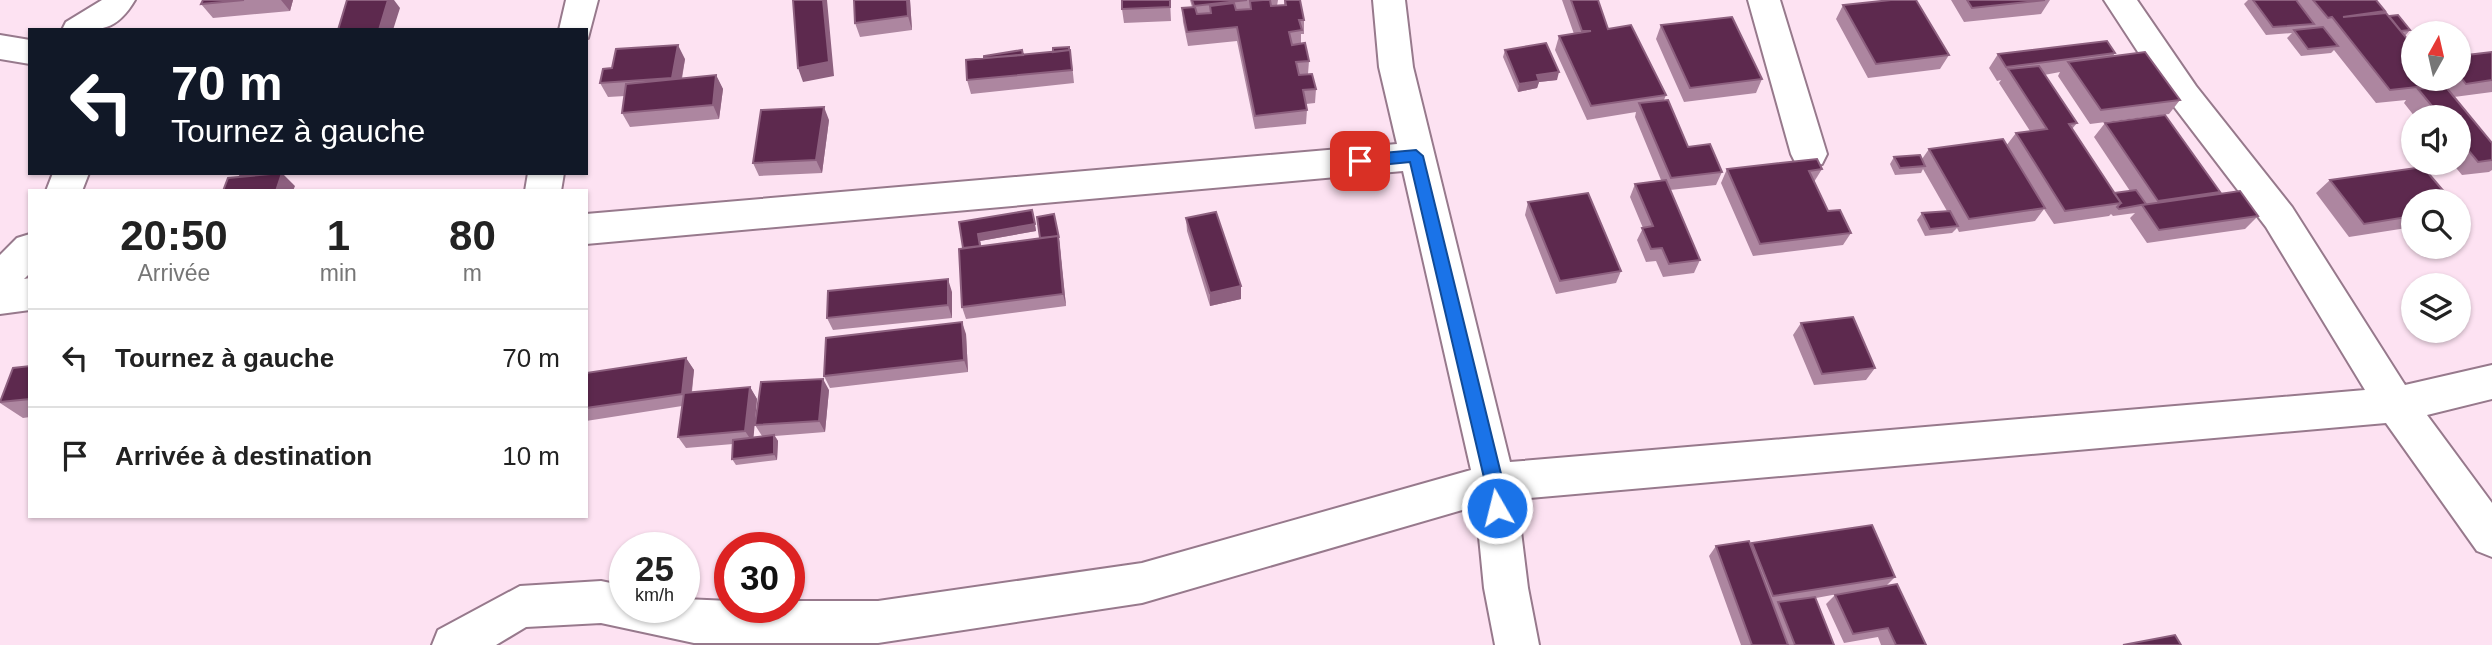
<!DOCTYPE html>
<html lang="fr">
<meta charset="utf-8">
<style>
:root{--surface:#fff;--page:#f2f2f2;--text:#222;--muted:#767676;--line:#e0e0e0}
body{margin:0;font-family:Arial,sans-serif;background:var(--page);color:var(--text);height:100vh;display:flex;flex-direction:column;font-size:26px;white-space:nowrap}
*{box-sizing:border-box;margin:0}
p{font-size:23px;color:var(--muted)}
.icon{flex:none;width:38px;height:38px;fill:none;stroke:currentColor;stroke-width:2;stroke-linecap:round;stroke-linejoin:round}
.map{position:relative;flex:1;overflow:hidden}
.sheet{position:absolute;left:28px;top:189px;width:560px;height:329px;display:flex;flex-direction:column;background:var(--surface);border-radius:0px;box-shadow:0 2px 5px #0004}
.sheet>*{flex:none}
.top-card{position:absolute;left:28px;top:28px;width:560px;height:147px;border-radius:0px;box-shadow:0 2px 5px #0004;background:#111827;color:#fff;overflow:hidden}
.needle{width:46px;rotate:8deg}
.fabs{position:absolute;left:2401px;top:21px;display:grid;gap:14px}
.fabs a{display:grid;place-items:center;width:70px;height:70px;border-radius:50%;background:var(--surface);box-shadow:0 2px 5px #0004;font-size:35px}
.speed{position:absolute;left:609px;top:532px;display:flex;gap:14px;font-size:35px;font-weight:700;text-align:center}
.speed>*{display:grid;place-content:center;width:91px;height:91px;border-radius:50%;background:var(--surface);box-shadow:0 2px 5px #0004;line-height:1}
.speed small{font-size:18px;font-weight:400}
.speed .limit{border:10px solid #d22;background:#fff;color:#111}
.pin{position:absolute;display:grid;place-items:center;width:60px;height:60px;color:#fff;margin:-30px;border-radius:14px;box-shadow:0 4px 10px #0006}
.me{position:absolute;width:77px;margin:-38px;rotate:352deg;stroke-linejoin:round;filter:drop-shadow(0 0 5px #0008)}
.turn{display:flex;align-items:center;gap:24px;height:147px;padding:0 28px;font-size:32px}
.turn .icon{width:91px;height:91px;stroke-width:2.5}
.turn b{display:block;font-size:49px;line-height:60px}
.eta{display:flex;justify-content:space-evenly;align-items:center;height:119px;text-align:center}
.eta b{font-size:42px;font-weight:600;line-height:49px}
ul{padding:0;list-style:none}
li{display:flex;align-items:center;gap:21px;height:98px;padding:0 28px;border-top:2px solid var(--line)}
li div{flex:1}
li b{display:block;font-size:26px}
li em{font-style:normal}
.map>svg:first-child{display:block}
</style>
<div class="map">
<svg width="2492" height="645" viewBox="0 0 2492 645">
<rect width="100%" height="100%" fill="#fde2f2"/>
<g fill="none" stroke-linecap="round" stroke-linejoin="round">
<defs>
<path id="minor" d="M102,0H135C115,34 97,30 62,30L66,22Z
M566,0H598L588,38L586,30H559Z
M1373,0H1405L1413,67L1510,462L2365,390L2266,227L2172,104L2104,0H2137L2196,86L2292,207L2405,385L2492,365V399L2427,415L2492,503V557L2477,551L2386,423L1517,499L1528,588L1539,645H1495L1484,588L1476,506L1142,603L878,643H694L601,623L526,627L496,645H432L438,630L520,586L601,581L625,586V607H684V599L730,601V607H789V601H878L1142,563L1471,470L1403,171L586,244V214L1397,144L1379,67Z
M1748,0H1780L1827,154L1822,164L1809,168L1796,164L1791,154Z
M0,35L30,40V64L0,59Z
M53,173H89L82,191H46Z
M528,173H564L561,191H525Z
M30,234V273L24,279L30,278V310L0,314V255L17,238Z"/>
</defs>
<use href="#minor" stroke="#97798c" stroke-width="4"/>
<use href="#minor" fill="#fff" fill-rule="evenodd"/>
</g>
<path fill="#ad86a0" d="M203,0H293L290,11L213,18L201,4Z
M910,0L912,30L860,37L855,23Z
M1170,0L1171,21L1124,23L1122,9Z
M1190,0H1278L1277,6L1284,5V0H1300L1304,20V34H1301V44L1309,61L1308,74L1316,89L1315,103L1306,104L1307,110L1306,124L1255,129L1237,41L1188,46L1183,22L1182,8L1192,7Z
M1562,0H1598L1608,29L1666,95L1664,100L1688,147L1722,172L1716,185L1670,190L1700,260L1694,273L1663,277L1656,261L1646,262L1637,240L1643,228L1630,197L1635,184L1661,180L1635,117L1636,112L1587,120L1555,50L1559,36L1574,34Z
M1951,0H2050L2041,14L1964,22Z
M2248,0H2376L2385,11L2383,14L2410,30L2405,36L2413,79H2459V56L2492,52V92L2454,97L2492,143V170L2489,172L2462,175L2452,163H2459V117H2415L2404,103L2406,100L2376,103L2334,50L2331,53L2301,56L2287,38L2292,33L2266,35L2244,4Z
M1843,5L1949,55L1940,69L1868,78L1836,19Z
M1661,25L1762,79L1756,93L1684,102L1656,39Z
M1505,50L1557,80L1539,82L1537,88L1518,92L1503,57Z
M2115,53L2113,56L2180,100L2169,114L2090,124L2058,76L2060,72L2044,75L2077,123L2072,129L2114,193L2130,191L2094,137L2105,123L2220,192L2218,194L2258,216L2245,229L2147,243L2130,218L2135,213L2113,216L2111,214L2109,216L2054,224L2044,209L2035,221L1959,232L1957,228L1952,233L1925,236L1917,220L1922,213L1947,211L1923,169L1921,173L1895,175L1890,164L1894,157L1922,159L1929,149L2006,146L2016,133L2030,131L1999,83L2001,80L1997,81L1989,68L1998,54Z
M1023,55L1072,64L1074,83L971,94L967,80Z
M685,59L682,79L716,75L723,89L719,119L630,127L622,113L625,96L608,97L600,83Z
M829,120L822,173L759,176L753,163Z
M1727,169H1822L1814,182L1828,211L1851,233L1843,245L1753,256L1721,183Z
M2330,180L2413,201V227L2349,237L2316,193Z
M1528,202L1621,271L1616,283L1556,294L1525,215Z
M1032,210L1036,231L980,241L981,246L1040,238L1054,214L1060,245L1066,306L966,319L962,307L963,248Z
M1186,218L1241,299L1210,306L1187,231Z
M952,292V318L833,330L827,318Z
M1801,323L1875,368L1866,380L1814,385L1793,335Z
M966,334L968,372L830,388L824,376Z
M686,358L694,370L692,392L750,387L757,399L753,437L762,436L755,425L829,390L825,432L775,436L778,441L777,460L736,465L732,459L733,444L686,448L678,437L682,406L586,421V373Z
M30,366V417L23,418L0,403V400Z
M1752,543L1895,577L1886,586L1926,645H1881L1878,637L1844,643L1826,604L1835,595L1843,593L1816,598L1834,645H1741L1709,556L1716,546L1750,545Z"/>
<path fill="#8d607f" d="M281,0H293L290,11Z
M388,0H394L400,8L393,30H379Z
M823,0H827L834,76L803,82L798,68Z
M907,0H910L912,30L908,16Z
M678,45L685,59L679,92L672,78Z
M1559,72L1557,80L1539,82L1537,88L1518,92L1519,84L1537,75Z
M716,75L723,89L719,119L713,105Z
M824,107L829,120L822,173L816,160Z
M237,173H287L283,174L295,186L293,191H276L243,180Z
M1035,224L1036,231L980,241L982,257L978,234Z
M1059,238L1060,249L1066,306L1063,294L1042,249Z
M948,279L952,292V318L948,305Z
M1241,286V299L1210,306V293Z
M962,322L966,334L968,372L964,360Z
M686,358L694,370L690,405L682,394Z
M823,379L829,390L825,432L819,421Z
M750,387L757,399L753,443L745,431Z
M774,435L778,441L777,460L774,454Z"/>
<path fill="#5d294e" stroke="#8d607f" stroke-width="2" d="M203,0H244L201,4Z
M347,0H388L379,30H338Z
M793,0H823L829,62L798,68Z
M854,0H907L908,16L855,23Z
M1122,0H1170V7L1122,9Z
M1192,0H1247L1194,6Z
M1263,0H1270L1271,6L1286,5L1285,0H1300L1304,20H1299L1302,30L1289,32L1292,45L1305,43L1309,61L1296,62L1299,75L1312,74L1316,89L1303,90L1307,110L1255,116L1237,27L1187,32L1182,8L1195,7L1197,14L1211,13L1210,6L1234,3L1236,10L1251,9L1250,1Z
M1571,0H1598L1608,29L1631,25L1666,95L1591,106L1559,36L1591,31H1582Z
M1891,0H1916L1949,55L1876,64L1843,5Z
M1967,0H2045L1972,8Z
M2253,0H2296L2314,24L2273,27Z
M2313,0H2376L2385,11L2343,17L2386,13L2413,46V79H2440L2445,84L2390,90L2332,17L2328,18Z
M2398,15L2410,30L2401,31L2389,16Z
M1732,17L1762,79L1690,88L1661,25Z
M2323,27L2338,46L2308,49L2294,30Z
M2413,39V46L2408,40Z
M2107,41L2115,53L2006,67L1998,54Z
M1546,43L1559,72L1537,75L1539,81L1519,84L1505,50Z
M678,45L672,78L600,83L603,69L612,68L616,49Z
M1069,47V50L1053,52V48Z
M1022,50L1023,55L984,58V56Z
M1070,50L1072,70L967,80L966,60Z
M2145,52L2180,100L2101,110L2068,62Z
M2492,52V80L2466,84L2459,75V56Z
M2039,66L2077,123L2069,124L2121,203L2065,211L2016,133L2047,129L2008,69Z
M716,75L713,105L622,113L626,84Z
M2445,86L2492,143V160L2478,162L2459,139V117H2441L2418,89Z
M1668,100L1688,147L1710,144L1722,172L1671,178L1639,103Z
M824,107L816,160L753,163L761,110Z
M2165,115L2220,192L2158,201L2105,123Z
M2003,139L2045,208L1969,219L1929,149Z
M1920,155L1925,166L1900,168L1894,157Z
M1817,159L1822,169L1809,171L1828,211L1840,210L1851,233L1760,244L1727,169Z
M2423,167L2452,201H2413V216L2364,224L2330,180Z
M282,173L276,191H223L228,178Z
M1666,180L1700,260L1669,264L1662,248L1651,249L1642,228L1653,226L1635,184Z
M2136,190L2146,204L2119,209L2117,207L2121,203L2114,193Z
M2240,191L2258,216L2159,230L2142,205Z
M1588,193L1621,271L1560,281L1528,202Z
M1032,210L1035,224L978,234L980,246L963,248L959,222Z
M1950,211L1958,226L1930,229L1922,213Z
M1216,212L1241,286L1210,293L1186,218Z
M1054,214L1059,238L1058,236L1040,238L1037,217Z
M1058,236L1063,294L962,307L959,249Z
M948,279V305L827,318L828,291Z
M1853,317L1875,368L1822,374L1801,323Z
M962,322L964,360L824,376L826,338Z
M686,358L682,394L586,408V373Z
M30,366V399L0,402L13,368Z
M823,379L819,421L755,425L761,382Z
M750,387L745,431L678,437L684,393Z
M774,435V454L732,459L733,440Z
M1872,525L1895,577L1773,596L1752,543Z
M1749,541L1788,645H1752L1716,546Z
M1897,584L1926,645H1896L1888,628L1853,634L1835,595Z
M1815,597L1834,645H1795L1778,602Z
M2175,635L2181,645H2123Z"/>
<path fill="#1a73e8" stroke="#114b97" stroke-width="2" d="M1416,150L1423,156L1503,482L1506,508L1497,516L1488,508L1485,482L1410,162L1360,167L1353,161L1360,155Z"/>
</svg>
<div class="fabs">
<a><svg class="needle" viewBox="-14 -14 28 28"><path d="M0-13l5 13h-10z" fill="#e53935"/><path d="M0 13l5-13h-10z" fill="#767676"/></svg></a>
<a><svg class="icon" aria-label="sound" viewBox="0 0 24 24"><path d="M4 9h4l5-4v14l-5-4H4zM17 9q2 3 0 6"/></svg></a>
<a><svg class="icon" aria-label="search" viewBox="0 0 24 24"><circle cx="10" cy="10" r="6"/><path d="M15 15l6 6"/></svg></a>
<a><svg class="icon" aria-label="layers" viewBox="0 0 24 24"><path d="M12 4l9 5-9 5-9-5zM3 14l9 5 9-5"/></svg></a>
</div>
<div class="speed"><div>25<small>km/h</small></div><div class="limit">30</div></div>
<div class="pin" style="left:1360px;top:161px;background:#d93025"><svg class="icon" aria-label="arrive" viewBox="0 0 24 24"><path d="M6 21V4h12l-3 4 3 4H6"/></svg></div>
<svg class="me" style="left:1497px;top:508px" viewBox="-20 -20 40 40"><circle r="17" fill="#1a73e8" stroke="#fff" stroke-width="3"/><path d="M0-11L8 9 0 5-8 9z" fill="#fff"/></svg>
<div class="top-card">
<div class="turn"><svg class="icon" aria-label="left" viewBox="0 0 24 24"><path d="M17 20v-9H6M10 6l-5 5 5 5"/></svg><div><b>70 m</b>Tournez à gauche</div></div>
</div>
<section class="sheet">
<div class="eta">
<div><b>20:50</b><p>Arrivée</p></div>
<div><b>1</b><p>min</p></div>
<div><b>80</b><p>m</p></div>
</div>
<ul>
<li><svg class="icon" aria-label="left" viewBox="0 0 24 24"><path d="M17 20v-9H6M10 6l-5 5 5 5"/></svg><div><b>Tournez à gauche</b></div><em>70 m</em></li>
<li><svg class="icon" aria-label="arrive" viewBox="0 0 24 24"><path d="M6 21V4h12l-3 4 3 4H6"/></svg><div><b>Arrivée à destination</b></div><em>10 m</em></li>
</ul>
</section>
</div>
